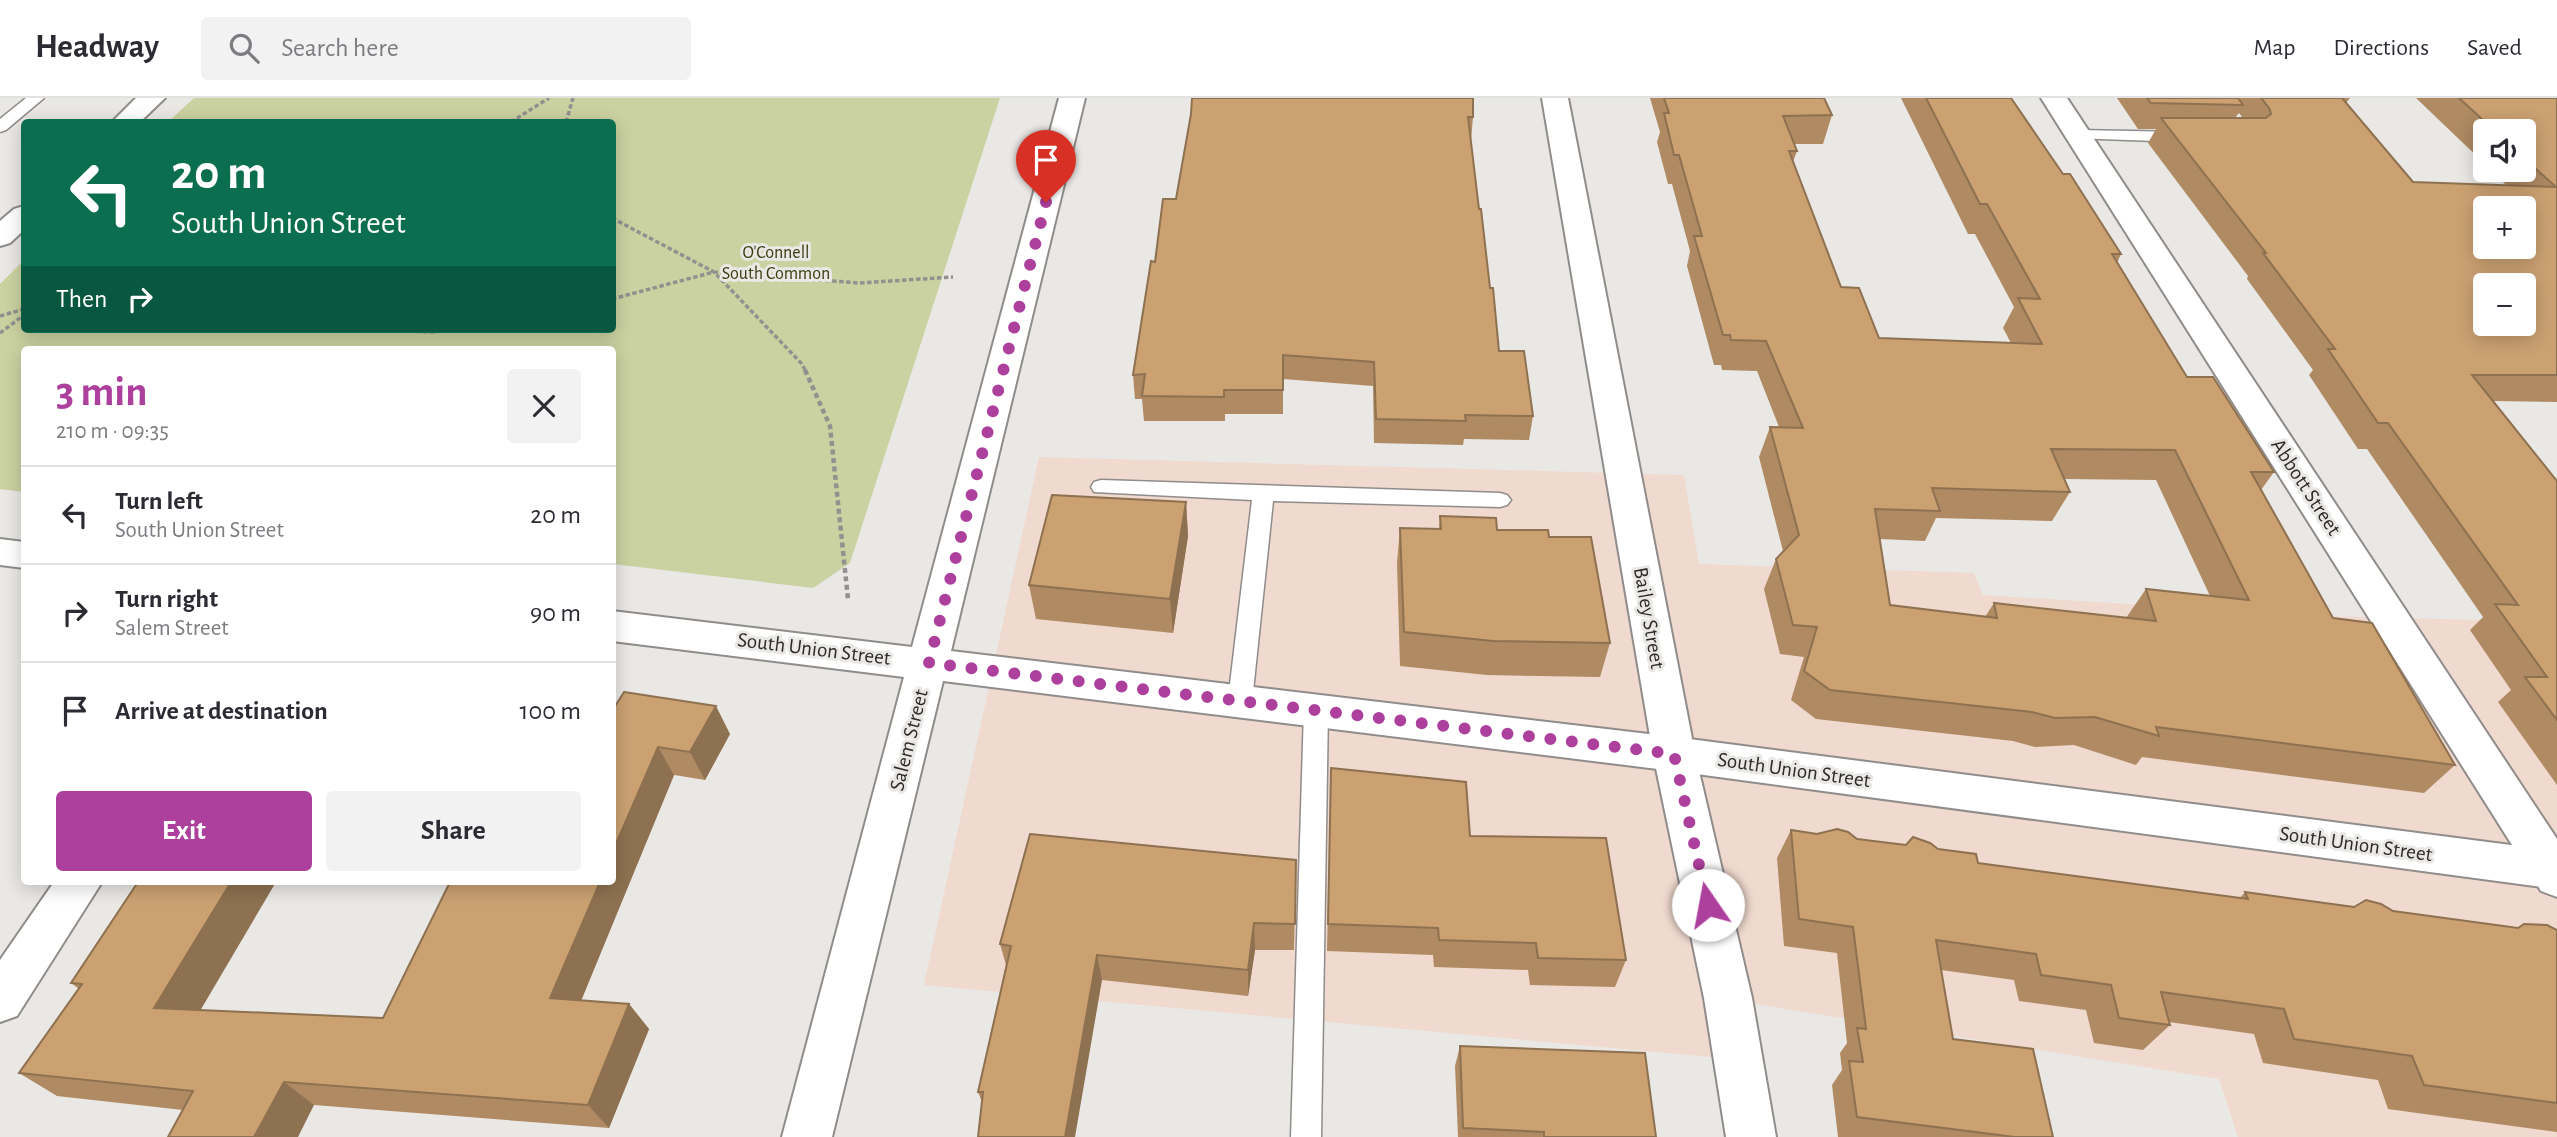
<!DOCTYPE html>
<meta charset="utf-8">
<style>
:root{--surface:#fff;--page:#f2f2f3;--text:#2b2b33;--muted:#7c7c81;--line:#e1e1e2;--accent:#ad3f9d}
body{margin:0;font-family:"Alegreya Sans",sans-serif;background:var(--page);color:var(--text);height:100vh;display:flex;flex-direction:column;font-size:26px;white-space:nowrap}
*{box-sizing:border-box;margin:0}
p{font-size:23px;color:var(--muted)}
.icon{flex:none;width:38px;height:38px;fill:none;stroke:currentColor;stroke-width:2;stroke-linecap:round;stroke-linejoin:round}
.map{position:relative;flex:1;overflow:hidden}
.panel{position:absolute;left:21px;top:248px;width:595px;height:539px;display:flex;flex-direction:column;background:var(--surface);border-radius:7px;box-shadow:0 4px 18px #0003}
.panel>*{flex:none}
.top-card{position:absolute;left:21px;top:21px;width:595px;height:214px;border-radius:7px;box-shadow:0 4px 18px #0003;background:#0b6e4f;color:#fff;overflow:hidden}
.controls{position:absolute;left:2473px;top:21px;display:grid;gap:14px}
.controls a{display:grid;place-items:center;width:63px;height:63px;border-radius:7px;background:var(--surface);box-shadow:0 4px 18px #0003;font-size:35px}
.pin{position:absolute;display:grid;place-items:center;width:60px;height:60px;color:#fff;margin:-72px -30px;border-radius:50% 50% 50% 0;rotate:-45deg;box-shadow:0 0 7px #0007}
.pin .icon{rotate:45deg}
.me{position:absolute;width:77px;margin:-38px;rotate:348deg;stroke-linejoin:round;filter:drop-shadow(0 0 5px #0008)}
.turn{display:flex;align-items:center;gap:24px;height:147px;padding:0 35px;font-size:32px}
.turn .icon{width:91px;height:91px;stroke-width:2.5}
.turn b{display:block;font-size:49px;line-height:60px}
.then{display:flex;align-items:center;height:66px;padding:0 35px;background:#0003;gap:14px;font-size:26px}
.round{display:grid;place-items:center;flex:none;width:74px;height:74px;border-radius:7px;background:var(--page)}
.overview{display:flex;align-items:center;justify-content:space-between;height:119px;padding:0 35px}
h1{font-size:42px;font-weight:700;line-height:52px;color:var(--accent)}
.button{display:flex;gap:14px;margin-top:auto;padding:14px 35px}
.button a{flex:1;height:80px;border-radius:7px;background:var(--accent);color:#fff;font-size:28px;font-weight:700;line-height:80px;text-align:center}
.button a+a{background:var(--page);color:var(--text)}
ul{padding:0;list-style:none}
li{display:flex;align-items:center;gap:21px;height:98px;padding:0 35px;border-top:2px solid var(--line)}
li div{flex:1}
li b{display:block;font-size:26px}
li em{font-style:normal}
header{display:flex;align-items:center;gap:42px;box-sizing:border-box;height:98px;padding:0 35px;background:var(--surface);border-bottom:2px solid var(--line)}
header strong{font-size:33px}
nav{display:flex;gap:38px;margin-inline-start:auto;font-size:24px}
.search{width:490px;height:63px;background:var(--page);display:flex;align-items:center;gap:18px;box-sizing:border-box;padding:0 24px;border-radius:7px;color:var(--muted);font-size:26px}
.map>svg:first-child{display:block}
</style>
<header>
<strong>Headway</strong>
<div class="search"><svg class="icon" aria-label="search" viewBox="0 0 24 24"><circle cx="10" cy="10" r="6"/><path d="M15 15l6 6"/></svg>Search here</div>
<nav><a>Map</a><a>Directions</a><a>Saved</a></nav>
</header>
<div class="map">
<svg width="2557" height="1039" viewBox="0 0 2557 1039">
<rect width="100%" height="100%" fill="#eae8e5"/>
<path fill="#f0d9ce" d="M1039,359L1684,377L1699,466L1974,475L1983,497L2322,518L2557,524V1039H2238L2219,981L1712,899L1722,960L924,887Z"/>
<path fill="#cbd2a1" d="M194,0H1000L850,465L813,490L613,466L612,252H24V394L0,391V186L24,162V231H612V24H168Z"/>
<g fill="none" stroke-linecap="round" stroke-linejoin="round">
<defs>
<path id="service" d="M26,0H44L6,32L0,34V21Z
M2078,32L2183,34L2191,39L2183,44L2072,40L2070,37Z
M1101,382L1500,395L1507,397L1511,402L1507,407L1500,409L1273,403L1252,603L1248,610L1240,612L1232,610L1228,603L1252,402L1094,394L1091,389L1094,384Z
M1316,602L1325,605L1328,612L1321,1039H1291L1304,612L1307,605Z"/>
<path id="minor" d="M1542,0H1568L1695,656L1752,900L1776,1039H1726L1704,900L1653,656Z
M2041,0H2067L2557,741V799L2541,793Z
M54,784H102L17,918L0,924V862Z"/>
<path id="tertiary" d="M136,0H165L140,24H112Z
M24,108V132L10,145L0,148V123L14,111Z"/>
<path id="secondary" d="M1059,0H1085L951,553L1674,639L2557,753V791L1674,673L943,583L832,1039H782L904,579L612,543V513L912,549Z
M0,441L24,444V470L0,467Z"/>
</defs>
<use href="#service" stroke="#8f8c8a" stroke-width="3"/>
<use href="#minor" stroke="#8f8c8a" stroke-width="4"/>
<use href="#tertiary" stroke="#8f8c8a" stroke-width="4"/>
<use href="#secondary" stroke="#8f8c8a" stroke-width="4"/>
<path stroke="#93918f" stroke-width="3.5" stroke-dasharray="4.5 2.5" stroke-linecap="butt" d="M511,24L549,0
M566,24L573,0
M612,120L714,174L802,266L806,274
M612,201L714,174L859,185L953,179
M0,218L24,211
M353,231L431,234L461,231
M0,235L24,217"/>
<path stroke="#93918f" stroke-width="4.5" stroke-dasharray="5 3.5" stroke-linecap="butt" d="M805,272L830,328L848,501"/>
<use href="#service" fill="#fff" fill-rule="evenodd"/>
<use href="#minor" fill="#fff" fill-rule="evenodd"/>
<use href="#tertiary" fill="#fff" fill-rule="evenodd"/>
<use href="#secondary" fill="#fff" fill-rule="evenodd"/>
</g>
<path fill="#af8a62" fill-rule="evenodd" d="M1650,0H1824L1832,17L1823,46H1794L1797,53L1793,64L1841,189L1879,240L2011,245L2003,230L2014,209L1975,136H1968L1901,0H2011L2063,76L2121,156L2117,165L2187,279L2274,374L2261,392L2333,520L2455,667L2424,695L2142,659L2136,667L2074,647L2035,649L2013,643L1816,621L1791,602L1804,559L1780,556L1764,491L1776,461L1783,453L1759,359L1770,329H1779L1757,273L1722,272L1721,267H1714L1687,168L1690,153L1672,86H1668L1657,44L1660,34ZM2064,381L2156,382L2210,498L2146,491L2126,520L1994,505L1985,519L1890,507L1880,441L1925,443L1936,420L2052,423L2070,394Z
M2117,0H2350L2346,5L2413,84L2507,88L2491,72H2524V33H2485V66L2416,0H2557V304L2494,303L2557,383V687L2498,604L2511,592L2470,532L2483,519L2367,351H2358L2309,277L2313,272L2247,181L2248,178L2148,45L2156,31H2138ZM2239,15L2243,20H2235Z
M1191,16L1473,19L1471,42L1479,111L1499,253L1533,318L1529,342L1464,341L1463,347L1374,345L1373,288L1283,281V316H1225V323H1144L1142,301H1135L1133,277L1155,164L1176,101Z
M1186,404L1188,438L1173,535L1036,521L1029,487Z
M1440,418L1497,432L1549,439L1610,545L1600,579L1487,577L1400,568L1397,465L1400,430L1439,431Z
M612,613L730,636L705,682L674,677L581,902L629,906L649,931L609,1030L314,1007L183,1012L57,998L19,975L79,891L71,885L138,784L200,912L383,920L612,784Z
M1331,670L1470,738L1626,862L1615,889L1530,887L1528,872L1434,869L1433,857L1327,853Z
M1791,732L1938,751L1978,765L2240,800L2245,794L2517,830L2557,832V1034L2388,1011L2378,982L2263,965L2254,936L2169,924L2170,927L2143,952L2094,945L2086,912L2019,903L2014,882L1941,872L1953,941L2053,1039H1838L1832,987L1842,972L1840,955L1847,945L1837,855L1784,848L1777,760Z
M1296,762L1294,852H1255L1248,898L1102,882L982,1004L978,994L1006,867L1000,846Z
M1460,948L1656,1039H1458L1455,968Z"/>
<path fill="#8e7150" d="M1186,404L1188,438L1173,535L1170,501Z
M716,608L730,636L705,682L690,654Z
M658,649L674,677L572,925L550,900L600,784H612V755Z
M231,784H276L187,935L154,910Z
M1254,825L1255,852L1248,898V872Z
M1097,857L1102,882L1075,1039H1065Z
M629,906L649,931L609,1030L588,1007Z
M284,984L314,1007L298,1039H254Z"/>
<path fill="#cba172" stroke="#8e7150" stroke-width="2" fill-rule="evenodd" d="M1192,0H1473V19H1468L1479,111H1481L1490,190H1493L1499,253H1524L1533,318L1465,317L1466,323L1376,321L1374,264L1283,257V292H1224V299L1142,298L1145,276L1133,277L1151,163L1155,164L1163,101H1176L1191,16Z
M1664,0H1824L1832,17L1783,18L1797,53H1789L1841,189L1859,190L1879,240L2042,246L2018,200L2040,201L1987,106H1980L1926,0H2011L2063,76H2070L2121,156H2112L2187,279H2213L2274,374H2251L2333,520L2372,525L2455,667L2156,629L2159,638L2095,619L2055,620L2032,614L1830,592L1804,573L1817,529L1793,527L1776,461L1799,437L1770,329L1803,330L1766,243L1731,242L1730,237H1723L1694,138H1702L1679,57H1674L1664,15H1669ZM2051,351L2175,352L2249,502L2146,491L2156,523L1994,505L1997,520L1890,507L1875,411L1940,413L1932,390L2070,394Z
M2147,0H2238L2243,7L2151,5Z
M2261,0H2342L2413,84L2556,89L2524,60V33H2495L2459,0H2557V277H2472L2557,383V622L2525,579H2547L2495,506L2518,507L2388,325H2378L2328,251H2335L2263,155H2266L2161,20H2266L2271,16L2269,10ZM2485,110H2524V149H2485ZM2485,187H2524V226H2485Z
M1052,397L1186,404L1170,501L1029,487Z
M1440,418L1496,420L1497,432H1548L1549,439H1591L1610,545L1493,543L1404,534L1400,430L1441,431Z
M624,594L716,608L690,654L658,649L612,755V613Z
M1331,670L1466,684L1470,738L1606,740L1626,862L1538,860L1536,845L1439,842L1438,830L1328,826Z
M1837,731L1848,734L1857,741L1906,747L1913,739L1930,745L1938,751L1976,756L1978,765L2248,801L2245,794L2354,809L2366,802L2381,806L2393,813L2518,830L2524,826L2547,827L2557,832V1005L2424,987L2412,958L2294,941L2284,911L2161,894L2170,927L2119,920L2111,887L2041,877L2036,856L1936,842L1953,941L2033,951L2053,1039H2015L1857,1019L1849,963L1863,964L1857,930L1866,931L1853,829L1799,821L1791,732L1817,736Z
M1030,736L1296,762L1295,826L1254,825L1248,872L1097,857L1065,1039H978L983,994H978L1011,848L1000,846Z
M138,784H231L154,910L383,920L450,784H600L550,900L629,906L588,1007L284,984L254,1039H168L193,993L19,975L82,886L71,885Z
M1460,948L1645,955L1656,1039H1544V1034L1463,1030Z"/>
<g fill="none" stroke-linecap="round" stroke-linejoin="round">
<path stroke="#ad3f9d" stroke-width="12" stroke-dasharray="0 21.6" d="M1046,104L929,565L1674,656L1708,807"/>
</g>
<g text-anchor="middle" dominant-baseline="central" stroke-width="6" stroke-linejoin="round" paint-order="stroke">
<g font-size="18" fill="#383d0f" stroke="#eae8e5">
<text x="776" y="155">O'Connell<tspan x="776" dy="21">South Common</tspan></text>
</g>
<g font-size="21" fill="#2c2b2a" stroke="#eae8e5">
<text transform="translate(2306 389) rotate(57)">Abbott Street</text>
<text transform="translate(1649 520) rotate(80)">Bailey Street</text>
<text transform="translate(814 551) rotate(7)">South Union Street</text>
<text transform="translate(909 642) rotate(-76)">Salem Street</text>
<text transform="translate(1794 672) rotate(8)">South Union Street</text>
<text transform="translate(2356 746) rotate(8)">South Union Street</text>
</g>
</g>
</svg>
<div class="controls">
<a><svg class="icon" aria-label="sound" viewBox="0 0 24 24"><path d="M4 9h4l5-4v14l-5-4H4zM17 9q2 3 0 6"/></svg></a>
<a>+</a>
<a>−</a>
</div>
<div class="pin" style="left:1046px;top:104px;background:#d93025"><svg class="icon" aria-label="arrive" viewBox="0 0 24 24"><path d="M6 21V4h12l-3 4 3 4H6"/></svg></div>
<svg class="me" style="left:1708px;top:807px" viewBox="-20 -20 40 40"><circle r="19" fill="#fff"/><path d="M0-13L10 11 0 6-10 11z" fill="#ad3f9d"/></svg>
<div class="top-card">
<div class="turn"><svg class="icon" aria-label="left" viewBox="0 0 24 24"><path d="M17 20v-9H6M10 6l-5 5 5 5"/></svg><div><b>20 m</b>South Union Street</div></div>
<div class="then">Then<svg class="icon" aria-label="right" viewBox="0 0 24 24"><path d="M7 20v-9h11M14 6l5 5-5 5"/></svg></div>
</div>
<section class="panel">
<div class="overview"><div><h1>3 min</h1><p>210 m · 09:35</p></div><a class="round"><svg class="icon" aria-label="close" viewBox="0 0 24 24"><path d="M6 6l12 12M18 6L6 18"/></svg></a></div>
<ul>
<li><svg class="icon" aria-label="left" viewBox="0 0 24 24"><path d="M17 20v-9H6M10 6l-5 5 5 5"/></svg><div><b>Turn left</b><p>South Union Street</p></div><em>20 m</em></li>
<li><svg class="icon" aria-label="right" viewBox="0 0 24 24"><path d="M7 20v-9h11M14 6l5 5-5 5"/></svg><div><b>Turn right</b><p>Salem Street</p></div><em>90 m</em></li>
<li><svg class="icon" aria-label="arrive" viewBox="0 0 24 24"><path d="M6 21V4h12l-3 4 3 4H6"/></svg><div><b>Arrive at destination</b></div><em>100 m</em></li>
</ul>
<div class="button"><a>Exit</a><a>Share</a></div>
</section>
</div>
